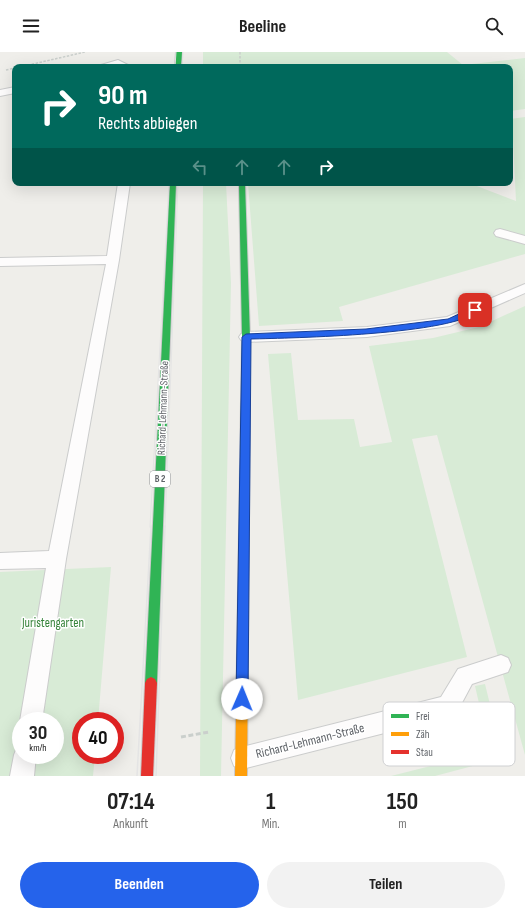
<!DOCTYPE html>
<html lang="de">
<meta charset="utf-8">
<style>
:root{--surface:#fff;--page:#f2f2f2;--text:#222;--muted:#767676;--accent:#2563eb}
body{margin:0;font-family:"Sofia Sans Condensed",sans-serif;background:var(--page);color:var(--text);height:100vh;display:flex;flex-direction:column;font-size:15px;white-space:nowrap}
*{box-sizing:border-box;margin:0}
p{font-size:13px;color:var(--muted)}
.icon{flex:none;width:22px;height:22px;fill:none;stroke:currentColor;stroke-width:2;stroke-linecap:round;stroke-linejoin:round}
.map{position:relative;height:724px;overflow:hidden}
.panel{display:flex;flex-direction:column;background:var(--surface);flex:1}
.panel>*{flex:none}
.guide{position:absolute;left:12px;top:12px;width:501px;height:122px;border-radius:8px;box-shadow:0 4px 16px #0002;background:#00695c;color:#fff;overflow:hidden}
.speed{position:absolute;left:12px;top:660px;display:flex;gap:8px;font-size:20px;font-weight:700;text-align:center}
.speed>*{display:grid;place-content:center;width:52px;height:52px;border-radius:50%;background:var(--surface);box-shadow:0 4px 16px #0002;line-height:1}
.speed small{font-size:10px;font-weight:400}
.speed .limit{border:6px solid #d22;background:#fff;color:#111}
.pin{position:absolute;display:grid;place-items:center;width:34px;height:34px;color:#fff;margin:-17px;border-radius:8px;box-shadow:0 2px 6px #0006}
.me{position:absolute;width:44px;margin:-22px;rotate:1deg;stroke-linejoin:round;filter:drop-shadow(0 0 3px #0008)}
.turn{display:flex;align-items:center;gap:14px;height:84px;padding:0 20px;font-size:18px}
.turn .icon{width:52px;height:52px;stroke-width:2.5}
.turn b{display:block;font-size:28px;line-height:34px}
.lanes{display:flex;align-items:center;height:38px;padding:0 20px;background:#0003;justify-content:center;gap:20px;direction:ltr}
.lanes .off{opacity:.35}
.eta{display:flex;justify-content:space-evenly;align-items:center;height:68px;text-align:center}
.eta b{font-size:24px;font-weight:700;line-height:28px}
.primary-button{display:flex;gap:8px;margin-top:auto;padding:8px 20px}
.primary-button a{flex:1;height:46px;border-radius:24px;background:var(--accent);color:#fff;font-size:16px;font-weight:700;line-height:46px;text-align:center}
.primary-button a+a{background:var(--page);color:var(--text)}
header{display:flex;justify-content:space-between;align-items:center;height:52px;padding:0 20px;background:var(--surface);font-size:18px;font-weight:700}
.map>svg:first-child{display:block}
</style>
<header><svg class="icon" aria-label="menu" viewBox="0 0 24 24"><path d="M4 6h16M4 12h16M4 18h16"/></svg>Beeline<svg class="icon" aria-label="search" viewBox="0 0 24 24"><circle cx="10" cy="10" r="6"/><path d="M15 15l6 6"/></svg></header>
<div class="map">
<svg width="525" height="724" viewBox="0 0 525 724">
<rect width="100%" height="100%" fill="#efeeea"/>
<path fill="#d8ebd6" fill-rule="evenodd" d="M203,0H447L463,13L525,6V57L510,59V15H203Z
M525,65V202L339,255L343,269L259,274L248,131H469L516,149L513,87L510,83V67Z
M203,131H226L231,231L221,724H200Z
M525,254V703L437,383L412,387L467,605L298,648L268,302L291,301L298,368L354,367L360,395L392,390L369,294L433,286L479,275Z
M111,515L98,669H81V703H95L93,724H0V520ZM21,669H55V703H21Z
M485,632L503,706L435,724H391L490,699L475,634Z"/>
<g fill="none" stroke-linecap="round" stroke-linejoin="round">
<defs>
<path id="lane" d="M118,8L132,15H99L101,13Z
M15,35V41L0,44V38Z
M118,131H130L119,208L66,507L42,669H21V671L20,669L46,516L0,517V501L49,499L106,212L0,214V206L107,204Z
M500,177L525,184V192L496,184L494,181L496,178Z
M525,232V241L450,274L367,285L246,290L241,288L239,285L241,282L246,280L367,275L447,265Z
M501,603L508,606L511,613L508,620L472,632L456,662L448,665L242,717L234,714L231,706L234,698L242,695L441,645L458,617Z
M21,693V703H36L34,724H10L14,703L17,695Z"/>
<path id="fast" d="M176,0H182L181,15H175Z
M170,131H176L157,631L155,635L151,637L147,635L145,631Z
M239,131H245L250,285L249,476L248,479L244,480L240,479L239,476L242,285Z"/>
<path id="slow" d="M244,472L248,473L249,476L247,724H235L239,476L240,473Z"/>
<path id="jam" d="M151,625L155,627L157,631L153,724H141L145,631L147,627Z"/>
</defs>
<use href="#lane" stroke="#cbcccc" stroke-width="2"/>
<use href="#fast" stroke="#cacacb" stroke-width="2"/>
<use href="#slow" stroke="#cacacb" stroke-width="2"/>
<use href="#jam" stroke="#cacacb" stroke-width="2"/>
<path stroke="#cacfcc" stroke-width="1.5" stroke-dasharray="2.5 1.5" stroke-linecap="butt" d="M240,0V15
M20,15L85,0
M6,18L15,16
M510,87L512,88"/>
<path stroke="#cacfcc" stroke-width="3" stroke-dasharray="5 2.5" stroke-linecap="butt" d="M181,685L209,680"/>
<use href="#lane" fill="#fdfcfc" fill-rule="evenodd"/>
<use href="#fast" fill="#30b455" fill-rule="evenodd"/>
<use href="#slow" fill="#ff9f0a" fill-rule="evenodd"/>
<use href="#jam" fill="#e5322d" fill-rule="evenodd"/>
<path stroke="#e4e4e4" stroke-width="1" d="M175,15L176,0
M182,15L183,0
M150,475L169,131
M165,475L178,131"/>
<path stroke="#e4e4e4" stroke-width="1.5" d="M137,724L151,474
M156,724L165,474"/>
</g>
<path fill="#2563eb" stroke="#184099" d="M472,256H475L479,258C456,283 290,286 251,287L248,647L246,651L242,653L237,651L236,647L242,285L246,282L366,277L448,267Z"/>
<g text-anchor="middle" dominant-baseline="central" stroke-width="3" stroke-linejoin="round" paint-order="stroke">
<rect fill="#fff" stroke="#8f9295" stroke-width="1" x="150" y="419" width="20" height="16" rx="3"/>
<g font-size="10" font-weight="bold" fill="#5f6368">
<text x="160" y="427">B 2</text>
</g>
<g font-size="11" fill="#5f6368" stroke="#fff">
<text transform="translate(163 356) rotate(-88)">Richard-Lehmann-Straße</text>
</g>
<g font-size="13" fill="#348238" stroke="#fff">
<text x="53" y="571">Juristengarten</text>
</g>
<g font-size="13" fill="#5f6368" stroke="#fff">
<text transform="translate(310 689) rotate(-14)">Richard-Lehmann-Straße</text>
</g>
</g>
<rect x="383" y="650" width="132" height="64" rx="6" fill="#fff" stroke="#cfd0d2" stroke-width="1"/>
<rect x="391" y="662" width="18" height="4" fill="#30b455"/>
<rect x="391" y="680" width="18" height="4" fill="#ff9f0a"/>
<rect x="391" y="698" width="18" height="4" fill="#e5322d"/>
<g font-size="11" fill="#5f6368">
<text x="416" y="668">Frei</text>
<text x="416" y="686">Zäh</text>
<text x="416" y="704">Stau</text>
</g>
</svg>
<div class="speed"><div>30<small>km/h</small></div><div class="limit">40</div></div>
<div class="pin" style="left:475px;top:258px;background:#d93025"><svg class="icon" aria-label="arrive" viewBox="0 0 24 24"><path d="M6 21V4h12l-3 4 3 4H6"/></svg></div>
<svg class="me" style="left:242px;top:647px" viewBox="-20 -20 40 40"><circle r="19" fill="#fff"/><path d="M0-13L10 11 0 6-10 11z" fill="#2563eb"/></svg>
<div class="guide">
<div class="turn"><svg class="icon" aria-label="right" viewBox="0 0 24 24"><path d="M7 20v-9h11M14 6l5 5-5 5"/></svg><div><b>90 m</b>Rechts abbiegen</div></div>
<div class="lanes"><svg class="icon off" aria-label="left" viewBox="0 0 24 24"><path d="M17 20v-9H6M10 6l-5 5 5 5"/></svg><svg class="icon off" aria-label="ahead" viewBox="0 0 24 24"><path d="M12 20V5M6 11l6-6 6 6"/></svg><svg class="icon off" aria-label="ahead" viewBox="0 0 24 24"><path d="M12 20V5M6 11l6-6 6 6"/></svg><svg class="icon" aria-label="right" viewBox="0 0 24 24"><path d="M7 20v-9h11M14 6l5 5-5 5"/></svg></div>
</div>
</div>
<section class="panel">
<div class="eta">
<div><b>07:14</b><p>Ankunft</p></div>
<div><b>1</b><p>Min.</p></div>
<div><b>150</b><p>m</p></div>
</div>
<div class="primary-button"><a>Beenden</a><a>Teilen</a></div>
</section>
